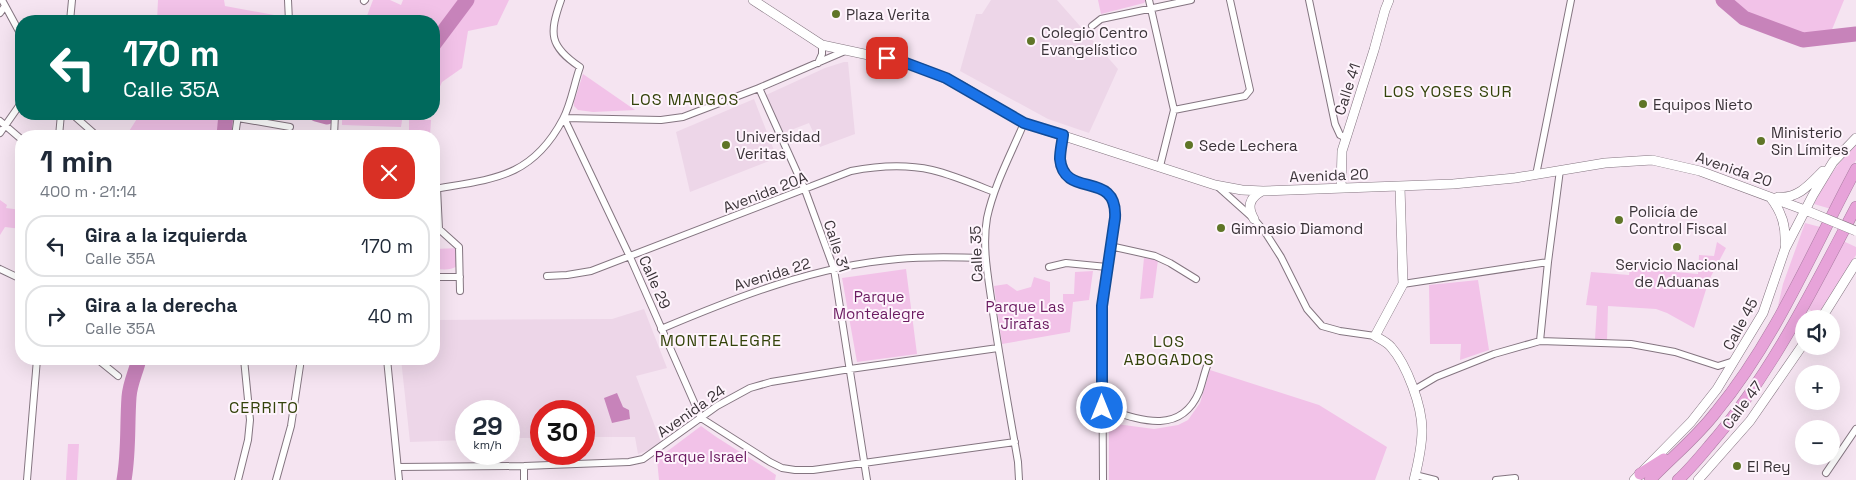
<!DOCTYPE html>
<html lang="es">
<meta charset="utf-8">
<style>
:root{--surface:#fff;--page:#f2f2f3;--text:#1f2937;--muted:#747a83;--line:#e0e1e3}
body{margin:0;font-family:"Space Grotesk",sans-serif;background:var(--page);color:var(--text);height:100vh;display:flex;flex-direction:column;font-size:19px;white-space:nowrap}
*{box-sizing:border-box;margin:0}
p{font-size:16px;color:var(--muted)}
.icon{flex:none;width:28px;height:28px;fill:none;stroke:currentColor;stroke-width:2;stroke-linecap:round;stroke-linejoin:round}
.map{position:relative;flex:1;overflow:hidden}
.panel{position:absolute;left:15px;top:130px;width:425px;height:235px;display:flex;flex-direction:column;background:var(--surface);border-radius:20px;box-shadow:0 5px 20px #0002}
.panel>*{flex:none}
.hud{position:absolute;left:15px;top:15px;width:425px;height:105px;border-radius:20px;box-shadow:0 5px 20px #0002;background:#00695c;color:#fff;overflow:hidden}
.buttons{position:absolute;left:1795px;top:310px;display:grid;gap:10px}
.buttons a{display:grid;place-items:center;width:45px;height:45px;border-radius:50%;background:var(--surface);box-shadow:0 5px 20px #0002;font-size:25px}
.speed{position:absolute;left:455px;top:400px;display:flex;gap:10px;font-size:25px;font-weight:700;text-align:center}
.speed>*{display:grid;place-content:center;width:65px;height:65px;border-radius:50%;background:var(--surface);box-shadow:0 5px 20px #0002;line-height:1}
.speed small{font-size:12px;font-weight:400}
.speed .limit{border:8px solid #d22;background:#fff;color:#111}
.pin{position:absolute;display:grid;place-items:center;width:42px;height:42px;color:#fff;margin:-21px;border-radius:10px;box-shadow:0 2px 8px #0006}
.me{position:absolute;width:55px;margin:-28px;rotate:0deg;stroke-linejoin:round;filter:drop-shadow(0 0 4px #0008)}
.turn{display:flex;align-items:center;gap:18px;height:105px;padding:0 25px;font-size:22px}
.turn .icon{width:65px;height:65px;stroke-width:2.5}
.turn b{display:block;font-size:35px;line-height:42px}
.round{display:grid;place-items:center;flex:none;width:52px;height:52px;border-radius:20px;background:var(--page)}
.summary{display:flex;align-items:center;justify-content:space-between;height:85px;padding:0 25px}
h1{font-size:30px;font-weight:700;line-height:38px}
ul{padding:0;list-style:none}
li{display:flex;align-items:center;gap:15px;height:62px;margin:0 10px 8px;padding:0 15px;border:2px solid var(--line);border-radius:20px}
li div{flex:1}
li b{display:block;font-size:19px}
li em{font-style:normal}
.map>svg:first-child{display:block}
</style>
<div class="map">
<svg width="1856" height="480" viewBox="0 0 1856 480">
<rect width="100%" height="100%" fill="#f5e4f1"/>
<path fill="#edd6e8" d="M991,0H1057L1118,69L1089,133L1048,119L960,71L976,14H982Z
M844,62H848L855,134L820,147L809,123L781,134L766,95L825,68Z
M754,99L777,158L690,192L676,132Z
M644,309L667,368L636,376L662,445L638,454L635,437H584V411H541V438H509V411H466V440L410,442L401,359H434V320L612,319Z"/>
<path fill="#f2c2e8" d="M158,0H224L225,6L280,16L281,21H157Z
M373,0H390L401,5L403,0H509L497,25L468,31L462,68L442,82L434,100V21H365Z
M1098,0H1146L1144,3L1101,14Z
M1733,0H1844L1831,32L1804,35L1747,15Z
M583,74L635,110L593,112L578,110L574,106V102Z
M140,114H224L221,136H126Z
M342,114H403L401,127L342,125Z
M409,120H431L430,136H409Z
M1856,145V160L1831,209L1814,204C1827,179 1836,165 1856,145Z
M0,200L7,205L6,208L21,210V229L5,227L0,235Z
M1805,223L1824,228L1777,310L1783,284Z
M1843,241L1856,247V255L1818,315L1808,309Z
M1717,242L1726,248L1709,280L1694,328L1667,313L1656,309L1608,306L1607,340L1595,339L1597,306L1586,305L1591,272L1629,275L1630,268L1698,274L1699,255L1714,256Z
M459,248L457,266C450,271 442,269 434,269V249Z
M1144,258L1158,260L1153,298L1140,299Z
M906,269L917,354L857,362L842,278Z
M1093,271L1089,300L1073,302L1070,332L1002,344L994,286L1007,284L1017,291L1031,287L1034,277L1050,282V306H1063V294H1074L1075,272Z
M1478,280L1489,350L1460,360L1461,344H1430L1429,285Z
M1210,370L1319,405L1387,447L1375,480H1109V423L1154,429L1178,425L1188,420L1200,403Z
M701,426C725,444 751,458 776,475L775,480H659L657,459Z
M68,444H79L77,480H66Z"/>
<path fill="#c783ba" d="M617,393L623,407L629,410L630,419L612,423L604,398Z"/>
<g fill="none" stroke-linecap="round" stroke-linejoin="round">
<path stroke="#c783ba" stroke-width="15" d="M1723,0L1744,18L1803,40L1856,34
M434,44L467,0
M316,114L327,117
M224,136L226,114
M124,480C129,452 127,425 129,397C130,383 136,372 139,359"/>
<defs>
<path id="street" d="M2,0L21,35
M288,0L289,21
M1149,0L1174,110L1160,166
M1309,0L1335,124L1340,135L1346,138
M364,1L365,0
M0,13L5,6
M70,21L72,0
M1092,26L1101,19L1191,0
M818,63L822,54V45
M759,88L805,190L834,269L867,480
M1174,110L1245,96L1250,90L1230,0
M72,114L97,136
M238,118L290,127
M564,118L630,257L701,418L770,462L782,468L795,470H813L1015,442
M564,118L661,120L683,117L759,88L845,51
M0,121L21,139
M0,133L21,103
M1063,135C1062,143 1060,151 1060,159C1063,196 1112,175 1116,209L1102,306L1103,480
M59,136L61,114
M235,136L238,115
M334,136L335,114
M1536,175L1571,0
M1216,185L1254,219L1265,232L1281,257L1307,309L1322,326L1340,331L1375,336
M437,188L439,229L459,247L460,291
M434,189C493,179 532,178 563,119C571,104 574,84 580,67C549,46 549,34 561,0
M1110,246L1155,256L1170,263L1196,279
M1049,267L1066,263L1107,267
M0,269L21,279
M547,276L567,275L591,271L851,171C877,166 905,164 932,170C953,175 974,184 994,192
M434,277H460
M1403,284L1548,262
M661,329C737,297 815,266 898,259C927,256 956,257 985,258
M1540,341L1548,262L1560,170
M97,359L118,376
M387,359L399,480
M1414,390L1436,377L1494,354L1540,341L1631,344L1675,352L1718,366L1734,361
M1103,408C1137,419 1180,437 1199,392C1202,384 1204,374 1207,366
M398,467L524,466L629,462L643,459L717,406L750,388L771,382L850,369L998,348
M1826,473L1856,429
M1415,475L1435,480
M27,480L37,359
M238,480L248,440L250,420L244,359
M276,480L291,426L301,359
M524,480V466
M1019,480L1018,462C1009,409 999,357 992,305C988,276 982,247 987,218C994,185 1011,154 1024,123
M1496,480L1515,478"/>
<path id="secondary" d="M753,0L822,45L906,63L926,70L960,85L1024,123L1215,185L1242,190L1263,191L1453,184L1515,178L1605,163L1652,160L1700,171L1810,212
M1400,187L1403,284L1375,336C1380,339 1387,342 1391,347C1407,365 1422,406 1422,430C1422,447 1418,464 1414,480
M1341,188L1342,151L1374,50L1385,10L1389,0
M1770,197C1782,212 1786,226 1785,245
M1778,197C1798,199 1810,184 1823,171
M1254,219C1247,207 1249,198 1262,191
M1821,319L1856,263
M1634,480L1691,422L1717,389L1763,313L1785,249L1813,195L1833,162L1856,138
M1698,480L1750,421L1804,343"/>
<path id="highway" d="M1640,474L1664,459
M1650,480C1672,457 1697,437 1716,412C1776,339 1812,251 1856,169
M1678,480C1689,470 1699,458 1709,446C1771,375 1813,289 1856,207"/>
</defs>
<use href="#street" stroke="#847580" stroke-width="8"/>
<use href="#secondary" stroke="#847580" stroke-width="10"/>
<use href="#highway" stroke="#aa7ca1" stroke-width="12"/>
<use href="#street" stroke="#fff" stroke-width="6"/>
<use href="#secondary" stroke="#fff" stroke-width="9"/>
<use href="#highway" stroke="#e7a3d9" stroke-width="11"/>
<defs>
<path id="secondary-bridge" d="M1810,212L1856,231"/>
</defs>
<use href="#secondary-bridge" stroke="#847580" stroke-width="10" stroke-linecap="butt"/>
<use href="#secondary-bridge" stroke="#fff" stroke-width="9"/>
</g>
<g fill="none" stroke-linecap="round" stroke-linejoin="round">
<defs>
<path id="route" d="M887,58L906,63L946,78L1024,123L1063,135C1062,143 1060,151 1060,159C1064,200 1118,169 1115,218L1102,306V408"/>
</defs>
<use href="#route" stroke="#114b97" stroke-width="12"/>
<use href="#route" stroke="#1a73e8" stroke-width="9"/>
</g>
<g fill="#5f7527" stroke="#fef4fc" stroke-width="2">
<circle cx="836" cy="14" r="5"/>
<circle cx="1031" cy="41" r="5"/>
<circle cx="1643" cy="104" r="5"/>
<circle cx="1761" cy="141" r="5"/>
<circle cx="726" cy="145" r="5"/>
<circle cx="1189" cy="145" r="5"/>
<circle cx="1619" cy="220" r="5"/>
<circle cx="1221" cy="228" r="5"/>
<circle cx="1677" cy="247" r="5"/>
<circle cx="1737" cy="466" r="5"/>
</g>
<g text-anchor="middle" dominant-baseline="central" stroke-width="4" stroke-linejoin="round" paint-order="stroke">
<g font-size="15" fill="#3a3338" stroke="#fef4fc" text-anchor="start">
<text x="846" y="14">Plaza Verita</text>
<text x="1041" y="32">Colegio Centro<tspan x="1041" dy="17">Evangelístico</tspan></text>
<text x="1653" y="104">Equipos Nieto</text>
<text x="1771" y="132">Ministerio<tspan x="1771" dy="17">Sin Límites</tspan></text>
<text x="736" y="136">Universidad<tspan x="736" dy="17">Veritas</tspan></text>
<text x="1199" y="145">Sede Lechera</text>
<text x="1629" y="211">Policía de<tspan x="1629" dy="17">Control Fiscal</tspan></text>
<text x="1231" y="228">Gimnasio Diamond</text>
<text x="1677" y="264" text-anchor="middle">Servicio Nacional<tspan x="1677" dy="17">de Aduanas</tspan></text>
<text x="1747" y="466">El Rey</text>
</g>
<g font-size="15" fill="#3a3338" stroke="#fef4fc">
<text transform="translate(1347 89) rotate(-72)">Calle 41</text>
<text transform="translate(1734 169) rotate(19)">Avenida 20</text>
<text transform="translate(1329 175) rotate(-2)">Avenida 20</text>
<text transform="translate(765 192) rotate(-21)">Avenida 20A</text>
<text transform="translate(837 246) rotate(72)">Calle 31</text>
<text transform="translate(976 254) rotate(-92)">Calle 35</text>
<text transform="translate(772 274) rotate(-17)">Avenida 22</text>
<text transform="translate(655 282) rotate(66)">Calle 29</text>
<text transform="translate(1740 324) rotate(-62)">Calle 45</text>
<text transform="translate(1742 405) rotate(-53)">Calle 47</text>
<text transform="translate(691 411) rotate(-35)">Avenida 24</text>
</g>
<g font-size="15" fill="#6b1b61" stroke="#fef4fc">
<text x="879" y="296">Parque<tspan x="879" dy="17">Montealegre</tspan></text>
<text x="1025" y="306">Parque Las<tspan x="1025" dy="17">Jirafas</tspan></text>
<text x="701" y="456">Parque Israel</text>
</g>
<g font-size="16" letter-spacing="1" fill="#34430b" stroke="#fef4fc">
<text x="1448" y="91">LOS YOSES SUR</text>
<text x="685" y="99">LOS MANGOS</text>
<text x="721" y="340">MONTEALEGRE</text>
<text x="1169" y="341">LOS<tspan x="1169" dy="18">ABOGADOS</tspan></text>
<text x="264" y="407">CERRITO</text>
</g>
</g>
</svg>
<div class="buttons">
<a><svg class="icon" aria-label="sound" viewBox="0 0 24 24"><path d="M4 9h4l5-4v14l-5-4H4zM17 9q2 3 0 6"/></svg></a>
<a>+</a>
<a>−</a>
</div>
<div class="speed"><div>29<small>km/h</small></div><div class="limit">30</div></div>
<div class="pin" style="left:887px;top:58px;background:#d93025"><svg class="icon" aria-label="arrive" viewBox="0 0 24 24"><path d="M6 21V4h12l-3 4 3 4H6"/></svg></div>
<svg class="me" style="left:1102px;top:408px" viewBox="-20 -20 40 40"><circle r="17" fill="#1a73e8" stroke="#fff" stroke-width="3"/><path d="M0-11L8 9 0 5-8 9z" fill="#fff"/></svg>
<div class="hud">
<div class="turn"><svg class="icon" aria-label="left" viewBox="0 0 24 24"><path d="M17 20v-9H6M10 6l-5 5 5 5"/></svg><div><b>170 m</b>Calle 35A</div></div>
</div>
<section class="panel">
<div class="summary"><div><h1>1 min</h1><p>400 m · 21:14</p></div><a class="round" style="background:#d93025;color:#fff"><svg class="icon" aria-label="close" viewBox="0 0 24 24"><path d="M6 6l12 12M18 6L6 18"/></svg></a></div>
<ul>
<li><svg class="icon" aria-label="left" viewBox="0 0 24 24"><path d="M17 20v-9H6M10 6l-5 5 5 5"/></svg><div><b>Gira a la izquierda</b><p>Calle 35A</p></div><em>170 m</em></li>
<li><svg class="icon" aria-label="right" viewBox="0 0 24 24"><path d="M7 20v-9h11M14 6l5 5-5 5"/></svg><div><b>Gira a la derecha</b><p>Calle 35A</p></div><em>40 m</em></li>
</ul>
</section>
</div>
